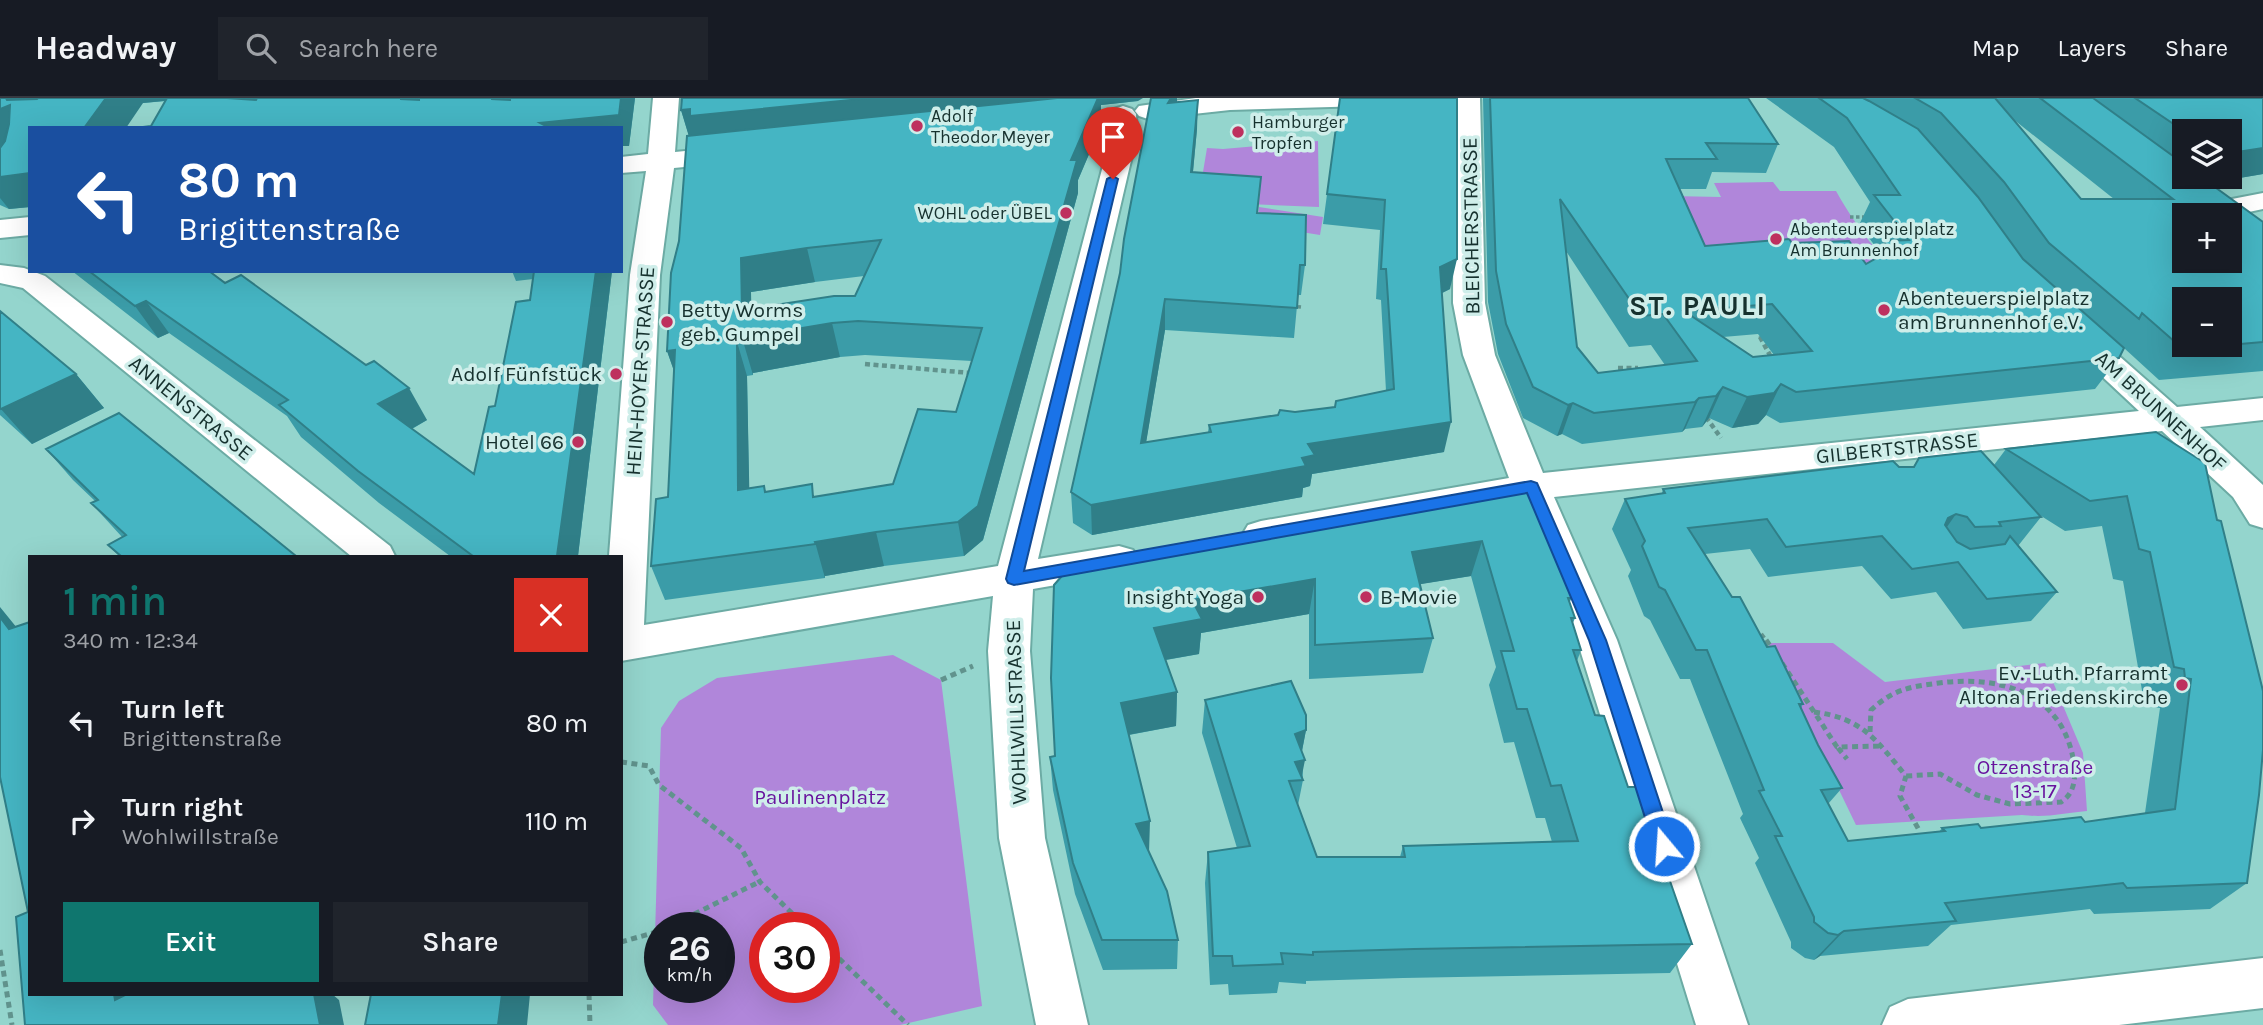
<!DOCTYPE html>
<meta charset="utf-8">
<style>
:root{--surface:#171b24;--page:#20242c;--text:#f1f3f6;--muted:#9ea1a6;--line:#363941;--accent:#0f766e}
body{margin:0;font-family:Karla,sans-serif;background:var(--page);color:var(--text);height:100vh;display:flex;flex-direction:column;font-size:26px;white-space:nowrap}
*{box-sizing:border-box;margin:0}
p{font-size:23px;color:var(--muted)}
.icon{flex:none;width:38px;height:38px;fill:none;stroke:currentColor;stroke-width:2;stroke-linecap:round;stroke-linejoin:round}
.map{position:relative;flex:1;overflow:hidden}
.panel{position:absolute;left:28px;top:457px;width:595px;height:441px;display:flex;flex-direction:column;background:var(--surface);border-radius:0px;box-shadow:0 7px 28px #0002}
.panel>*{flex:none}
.hud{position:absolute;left:28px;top:28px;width:595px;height:147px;border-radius:0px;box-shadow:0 7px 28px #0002;background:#1a4fa0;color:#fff;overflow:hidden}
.fabs{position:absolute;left:2172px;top:21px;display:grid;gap:14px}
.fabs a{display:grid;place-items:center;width:70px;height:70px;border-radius:0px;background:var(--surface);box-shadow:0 7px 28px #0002;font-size:35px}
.speed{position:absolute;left:644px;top:814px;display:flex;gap:14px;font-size:35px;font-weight:700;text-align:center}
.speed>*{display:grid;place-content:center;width:91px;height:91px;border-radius:50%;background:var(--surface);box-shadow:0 7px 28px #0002;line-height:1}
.speed small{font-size:18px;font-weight:400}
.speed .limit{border:10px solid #d22;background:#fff;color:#111}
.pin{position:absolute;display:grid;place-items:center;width:60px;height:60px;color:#fff;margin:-72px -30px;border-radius:50% 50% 50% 0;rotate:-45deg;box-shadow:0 0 7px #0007}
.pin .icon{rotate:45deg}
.me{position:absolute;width:77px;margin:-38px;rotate:342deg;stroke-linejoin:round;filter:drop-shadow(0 0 5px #0008)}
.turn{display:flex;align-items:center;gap:24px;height:147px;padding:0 35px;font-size:32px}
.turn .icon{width:91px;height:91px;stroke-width:2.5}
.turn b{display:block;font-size:49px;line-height:60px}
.round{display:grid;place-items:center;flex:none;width:74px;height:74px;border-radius:0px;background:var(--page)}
.overview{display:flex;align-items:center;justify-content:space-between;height:119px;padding:0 35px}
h1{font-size:42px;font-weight:600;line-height:52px;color:var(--accent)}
.action{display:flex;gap:14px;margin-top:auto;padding:14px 35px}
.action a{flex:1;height:80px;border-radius:0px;background:var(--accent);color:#fff;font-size:28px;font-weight:600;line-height:80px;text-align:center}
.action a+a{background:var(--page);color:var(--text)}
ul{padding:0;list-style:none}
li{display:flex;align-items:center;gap:21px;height:98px;padding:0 35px}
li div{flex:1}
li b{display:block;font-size:26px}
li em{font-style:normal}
header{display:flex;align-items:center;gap:42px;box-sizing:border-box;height:98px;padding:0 35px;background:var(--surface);border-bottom:2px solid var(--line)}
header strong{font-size:33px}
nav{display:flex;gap:38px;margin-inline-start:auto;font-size:24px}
.search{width:490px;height:63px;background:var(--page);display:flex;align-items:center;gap:18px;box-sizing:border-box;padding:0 24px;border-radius:0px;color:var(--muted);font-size:26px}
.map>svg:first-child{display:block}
</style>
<header>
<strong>Headway</strong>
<div class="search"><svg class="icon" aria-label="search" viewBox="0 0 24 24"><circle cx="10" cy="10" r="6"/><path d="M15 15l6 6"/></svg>Search here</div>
<nav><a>Map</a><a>Layers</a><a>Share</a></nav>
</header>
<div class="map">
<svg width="2263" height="927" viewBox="0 0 2263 927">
<rect width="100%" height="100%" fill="#94d5cd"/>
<path fill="#b086da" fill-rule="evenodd" d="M1318,43L1319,109L1198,104L1207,50L1223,51Z
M1773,84L1780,93H1836C1864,144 1903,183 1944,225L1698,172L1670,98L1721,99L1714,85Z
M1259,109L1323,119L1320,137L1257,127Z
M1768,545H1833L1885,584L2045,565L2083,655L2087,713C2063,715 2048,720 2022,717L1856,727Z
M893,557L941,582L982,908L900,927H668L653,907L661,630L679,603L717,580ZM660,830H719V889H660ZM765,830H824V889H765Z"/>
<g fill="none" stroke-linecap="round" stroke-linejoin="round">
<defs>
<path id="minor" d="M653,0H679L675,54L736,48L746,50L750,56L746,62L736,64L674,70L660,177L644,527L998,468L1111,37L1110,16L1114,11L1123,8L1132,11L1136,16L1137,37L1038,461L1119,448L1133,452L1138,462L1133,472L1119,476L1033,491L1030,553L1045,740L1088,927H1036L999,740L988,553L993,498L621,563V458H609L630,177L646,73L621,75V59L648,56Z
M1196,0H1379L1375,5L1366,8L1230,12L1148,21L1139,18L1135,13L1139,8Z
M1454,0H1480L1485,205L1495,257L1543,375L2139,313L2063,242L2058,235L2063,228L2074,225L2085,228L2177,309L2263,300V322L2200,329L2263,387V430L2250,426L2233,399L2162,333L1554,399L1617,542L1748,927H1696L1577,542L1519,404L1261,451L1248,447L1242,437L1248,427L1261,423L1509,380L1463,257L1453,205Z
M2263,95V111L2230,118L2200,117L2197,113L2201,107Z
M30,119V137L0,140V122Z
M0,167L24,170L45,178L390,448L395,458H351L23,190L0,185Z
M2263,860V910L2119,927H1882L1890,909L1908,901Z"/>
</defs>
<use href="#minor" stroke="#6caba4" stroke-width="4"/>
<path stroke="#61938d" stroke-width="3.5" stroke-dasharray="3.5 2.5" stroke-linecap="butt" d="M1850,119H1867
M1292,208L1301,209
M1760,238L1761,240"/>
<path stroke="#61938d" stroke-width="4.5" stroke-dasharray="5 3.5" stroke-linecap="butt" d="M1760,239L1772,261
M865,266L971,275
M1618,270H1638
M1706,319L1721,340
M1761,536L1767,544"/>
<path stroke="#61938d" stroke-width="5" stroke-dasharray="6 4.5" stroke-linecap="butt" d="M1766,542L1773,552
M1782,565L1837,649L1880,648
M941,582L973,568
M1814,614C1863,620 1877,643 1906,678L1900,698L1919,732
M1870,634L1871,612C1894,591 1909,589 1939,585C2001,577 2064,595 2074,666C2076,681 2074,696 2061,704L2010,706L1977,697L1940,676L1906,678
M1838,650L1847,661
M621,664L649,668L659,687L741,750L760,784L807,830
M666,830L759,784
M621,844L660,833
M824,846L908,927
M0,852L12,927
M589,896L590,927"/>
<use href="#minor" fill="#fff" fill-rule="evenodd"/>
</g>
<path fill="#3b9ca8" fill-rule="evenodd" d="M0,0H635L629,48H621V30L151,28L166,3L143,5L30,30V109L9,111L0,107Z
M1340,0L1450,191L1442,195L1444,354L1312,376L1310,388L1303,390L1302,399L1092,437L1073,425L1071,394L1120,175L1177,4L1197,31L1193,74L1258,115L1305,167L1301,197H1298L1294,240L1165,232L1146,344L1208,334L1209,327L1335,309L1386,293L1381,202L1376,201L1380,132L1323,126Z
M1483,0H1748L1778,46L1766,75L1712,74L1706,91H1680L1705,148L1792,145L1866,166L1874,162L1879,153L1859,127L1870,104L1834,49L1766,0H2263V76L2210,85L2263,124V273L2159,282L2124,250L2119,260L2095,291L1780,325L1766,317L1758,326L1732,330L1709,320L1702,329L1685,331L1682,334L1582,346L1562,336L1557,338L1523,320L1498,256L1488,204ZM2013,21L2114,101H2081ZM2184,33H2230V79H2184ZM1566,153L1629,249L1651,247L1665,267L1598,275L1577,249ZM1758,236L1774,257L1753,259L1723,239Z
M1138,3L1101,7V28L1078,82V95L983,442L964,458L884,468L825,478V480L665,502L651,468L668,399L674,273L667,253L679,143L689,38L681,12ZM864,178L855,198L751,210V194L815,184ZM865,257L972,263L956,314L893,386L815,399L749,391L747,278L753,277V275L840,259Z
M72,173H209L427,322L412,331L474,376L495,308L530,202L533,181L516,183L512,173H612L578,458H450L379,405L301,339L287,318L169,235L158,240Z
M0,213L76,276L104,310L32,346L0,317Z
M2156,334L2247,785L2210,811L2094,816L2090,811L1951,827L1928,848L1820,858L1814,862L1805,860L1791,850V844L1755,765L1759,760L1740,720L1743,716L1690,581H1680L1650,522L1644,518L1628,478L1631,472L1612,431L1625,401L1662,395L1663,391L1899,369H1913L1919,360L1994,367L2006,351ZM2038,416L2065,433L2102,428L2113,481L2123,483L2143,598L2153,600L2154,609L2160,610L2145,715L2085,724L1981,730H1942L1939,734L1848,743L1828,706L1842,690L1818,647L1801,610L1803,606L1767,549L1732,499L1705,456L1750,451L1768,479L1862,468L1891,501L1936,494L1963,531L2031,523L2057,494L2018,448L2041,419Z
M46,351L296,458H119L108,447L122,439L91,405L95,403L73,382Z
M1521,391L1572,500L1569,505L1575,520L1573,525L1581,552L1577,563L1595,617L1628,689L1692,846L1670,875L1403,880L1306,883V886L1279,884L1277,895L1229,897L1228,886L1210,887L1205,785L1208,754L1237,750L1202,635L1205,602L1306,632L1302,653L1303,682L1298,707L1317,759H1400L1403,748L1552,744L1545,720H1536L1514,644L1504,645L1489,587L1496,569L1471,478L1420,486L1433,540L1423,575L1309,581V516L1201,535L1199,556L1166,562L1177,594L1176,628L1129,637L1149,755L1178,842L1177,871L1103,872L1075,796L1053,692L1050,659L1055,658L1051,580Z"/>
<path fill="#307f88" d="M6,0H50L28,28L7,2Z
M106,0H194L143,5L126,30H84Z
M227,0H258L245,30Z
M401,0H426L415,30L401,1Z
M492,0H512L504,30L492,1Z
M621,0H635L629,48H621V30H542L540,25Z
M871,0H1143L1138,3L1101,7V28L1078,82V95L983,442L964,458L958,424L1072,81L690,42L681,12Z
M1171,0H1177V20L1168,5Z
M1198,2L1197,31L1190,104L1191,74Z
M10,7L30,34L0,78V11Z
M2263,50V76L2210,85L2214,79H2230V58L2231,55Z
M30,75V109L9,111L0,100V79Z
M807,150L815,184L751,194L752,239L832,225L840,259L753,275V277L743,243L741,160Z
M1457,161L1450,191L1434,199L1440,169Z
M596,173H612L578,458H557Z
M1165,201V232L1141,375V345Z
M146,203L169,235L158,240L135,208Z
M737,244L747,278L750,426L738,392Z
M675,252L679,287L667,253Z
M76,276L104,310L32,346L1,311Z
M1781,286L1766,317L1758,326L1732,330L1747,299Z
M1723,289L1709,320L1702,329L1716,298Z
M409,290L427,322L397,339L378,306Z
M1699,300L1685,331L1682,334L1695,304Z
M1573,305L1562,336L1557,338L1568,307Z
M1451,324L1444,354L1312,376L1310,388L1303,390L1302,399L1092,437L1091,407L1302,360L1308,346Z
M1956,416L1935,446L1948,420Z
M876,434L884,468L825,478V480L815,444Z
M1482,443L1471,478L1403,489L1412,454Z
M1315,481L1309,516L1201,535L1199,556L1153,564L1154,530L1192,502Z
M0,509L30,546L9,531L0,519Z
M1177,594L1176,628L1122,638L1121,605Z
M1306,632L1300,663L1305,662L1301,682L1292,683L1295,636Z
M1150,723L1149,755L1136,726Z
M1844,833L1820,858L1814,862L1838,837Z
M114,896H146L115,902Z
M308,896H332L339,902L344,927H320Z
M502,896H530L527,927H498Z"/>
<path fill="#45b5c3" stroke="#307f88" stroke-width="2" fill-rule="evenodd" d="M0,0H6L7,2L37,1L38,0H106L84,30H30V75L0,79V50L5,43L9,26L10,7L0,11Z
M167,0H227L256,2L257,0H401V1L419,2V0H492V1L510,2V0H621L619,17L540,25L550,30H135L151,28Z
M682,0H871L690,18V11L681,12Z
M1057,0H1098L1071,62H1077L978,408L958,424L876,434L815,444L816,446L651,468L656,401L668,399L675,252L667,253L671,175L679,143L687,38ZM881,142L855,198H834L742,212L741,160L807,150ZM858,223L982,230L956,314L918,311L893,386L813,399L812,386L765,394L764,388L738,392L737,244L743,243V240L832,225Z
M1151,0H1171L1168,5L1198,2L1191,74L1261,79L1257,115L1306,117L1305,167H1300L1297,210L1165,201L1141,345L1211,334L1209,327L1278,317L1280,312L1295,314L1335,309L1336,303L1394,291L1386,171H1381L1385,102L1327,96L1340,0H1457V161L1440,169L1451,324L1308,346L1315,357L1302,360L1306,368L1091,407L1071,394L1120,175L1124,141Z
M1490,0H1748L1778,46L1706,45L1717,61H1666L1705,148L1789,141L1792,145L1849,143L1866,166L1889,153L1884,143L1909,142L1874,97H1900L1847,20L1819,0H1863L1869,3L1918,31L1978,99L2023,161L2124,250L2119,260L1796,294L1781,286L1774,295L1747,299L1723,289L1716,298L1699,300L1695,304L1594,315L1573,305L1568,307L1533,289L1506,226L1496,173ZM1560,101L1641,218L1663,216L1697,263L1598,275L1577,249ZM1772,206L1812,253L1753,259L1684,213Z
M1915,0H1995L2081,101H2173L2040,0H2093L2184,66V79H2201L2263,124V244L2183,251L2142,215L2139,221L2049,145L2004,84L1941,15ZM2184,117H2230V163H2184ZM2184,201H2230V247H2184Z
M2135,0H2263V50L2231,55L2230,54V33H2184Z
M89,173H209L225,185L241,177L366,267L374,263L409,290L378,306L474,376L489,309L495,308L516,204L530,202L534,173H596L557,458H473L358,373L279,307L288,302L146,203L135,208Z
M0,213L76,276L1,311L0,310Z
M119,315L296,458H121L108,447L126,437L91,405L98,402L46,351Z
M2156,334L2205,365L2217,422L2221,423L2263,593V652L2259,697L2247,785L2127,790L2123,785L1945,805L1956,823L1844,833L1838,837L1828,835L1814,824V819L1775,738H1782L1759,693L1764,692L1707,552H1696L1665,492L1659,489L1642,448L1645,443L1625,401L1665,395L1663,391L1893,363L1899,369H1914L1919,360L1981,353L2041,419L1999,424L2001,428L1975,429L1967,419L1956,416L1948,420L1945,427L1957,444L1970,451L2005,446L2010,438L2057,494L1987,501L1958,464L1912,471L1882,438L1786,449L1767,421L1688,430L1732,499H1740L1767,549L1775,548L1784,567L1803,606H1799L1818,647L1842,690L1821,692L1848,743L1945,733L1942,730L1978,726L1981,730L2081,719L2085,724L2175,711L2191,581L2185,580L2184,571L2174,569L2150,454L2139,451L2127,398L2090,403L2006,351Z
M1521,391L1537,398L1572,500H1568L1575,520H1571L1581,552H1573L1595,617L1604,618L1628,689H1637L1692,846L1414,851L1313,854V857L1281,855L1283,866L1233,868L1232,858H1213L1208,754L1250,748L1205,602L1291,583L1306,617V632L1295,636L1305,662L1295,664L1303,682L1289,683L1317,759H1405L1403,748L1578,743L1561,687L1551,688L1527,611H1517L1501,553H1514L1482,443L1412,454L1433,540L1315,547V481L1192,502L1202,521L1154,530L1177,594L1121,605L1150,723L1136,726L1167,793L1178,842H1102L1073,765L1050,659L1055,658L1051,580L1054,487L1069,470Z
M0,519L9,531L30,524V896H114L115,902L127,896H314L320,927H25L16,819L28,814L0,679Z
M371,896H502L498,927H365Z"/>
<path fill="#1a73e8" stroke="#114b97" stroke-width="2" d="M1113,78L1118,81L1024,473L1531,383L1537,385L1606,542L1674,748L1671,754L1664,756L1657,754L1654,748L1589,542L1527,395L1014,487L1008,485L1006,481L1107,81Z"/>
<g fill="#be305e" stroke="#cfeeea" stroke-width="2.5">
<circle cx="917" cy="28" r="7"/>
<circle cx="1238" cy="34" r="7"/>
<circle cx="1066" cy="115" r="7"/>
<circle cx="1776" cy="141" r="7"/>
<circle cx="1884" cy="212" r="7"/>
<circle cx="667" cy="224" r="7"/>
<circle cx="616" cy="276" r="7"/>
<circle cx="578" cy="344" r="7"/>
<circle cx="1258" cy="499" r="7"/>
<circle cx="1366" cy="499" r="7"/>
<circle cx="2182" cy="587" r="7"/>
</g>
<g text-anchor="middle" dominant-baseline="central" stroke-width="7" stroke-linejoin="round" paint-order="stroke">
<g font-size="18" fill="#16312e" stroke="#cfeeea" text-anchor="start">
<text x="931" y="18">Adolf<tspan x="931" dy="21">Theodor Meyer</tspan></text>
<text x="1252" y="24">Hamburger<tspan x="1252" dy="21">Tropfen</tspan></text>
<text x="1052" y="115" text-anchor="end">WOHL oder ÜBEL</text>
<text x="1790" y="131">Abenteuerspielplatz<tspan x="1790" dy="21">Am Brunnenhof</tspan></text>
</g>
<g font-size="21" fill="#16312e" stroke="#cfeeea">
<text transform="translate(1471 128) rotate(-91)">BLEICHERSTRASSE</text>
<text transform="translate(640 273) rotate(-86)">HEIN-HOYER-STRASSE</text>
<text transform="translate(191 310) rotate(39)">ANNENSTRASSE</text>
<text transform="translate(2161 313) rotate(42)">AM BRUNNENHOF</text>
<text transform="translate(1897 350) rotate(-6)">GILBERTSTRASSE</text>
<text transform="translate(1016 614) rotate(-92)">WOHLWILLSTRASSE</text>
</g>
<g font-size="21" fill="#16312e" stroke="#cfeeea" text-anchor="end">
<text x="1898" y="200" text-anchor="start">Abenteuerspielplatz<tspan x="1898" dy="24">am Brunnenhof e.V.</tspan></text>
<text x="681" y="212" text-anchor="start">Betty Worms<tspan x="681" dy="24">geb. Gumpel</tspan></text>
<text x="602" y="276">Adolf Fünfstück</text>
<text x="564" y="344">Hotel 66</text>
<text x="1244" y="499">Insight Yoga</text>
<text x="1380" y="499" text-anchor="start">B-Movie</text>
<text x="2168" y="575">Ev.-Luth. Pfarramt<tspan x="2168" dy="24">Altona Friedenskirche</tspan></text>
</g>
<g font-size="21" fill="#68149e" stroke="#cfeeea">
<text x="2035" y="669">Otzenstraße<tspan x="2035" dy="24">13-17</tspan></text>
<text x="820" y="699">Paulinenplatz</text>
</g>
<g font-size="28" font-weight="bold" letter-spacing="2" fill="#16312e" stroke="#cfeeea">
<text x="1698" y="207">ST. PAULI</text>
</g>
</g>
</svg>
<div class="fabs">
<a><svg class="icon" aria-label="layers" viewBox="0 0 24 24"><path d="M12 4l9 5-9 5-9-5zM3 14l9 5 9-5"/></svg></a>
<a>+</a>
<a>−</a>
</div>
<div class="speed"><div>26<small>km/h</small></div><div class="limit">30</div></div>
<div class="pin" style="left:1113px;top:81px;background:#d93025"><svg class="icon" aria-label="arrive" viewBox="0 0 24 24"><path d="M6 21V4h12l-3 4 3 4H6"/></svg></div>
<svg class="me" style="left:1664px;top:748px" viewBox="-20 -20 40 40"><circle r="17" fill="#1a73e8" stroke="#fff" stroke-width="3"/><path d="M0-11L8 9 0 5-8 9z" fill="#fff"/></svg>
<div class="hud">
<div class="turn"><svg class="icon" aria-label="left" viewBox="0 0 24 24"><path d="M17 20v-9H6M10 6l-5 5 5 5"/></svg><div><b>80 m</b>Brigittenstraße</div></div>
</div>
<section class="panel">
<div class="overview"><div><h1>1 min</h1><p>340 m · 12:34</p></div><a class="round" style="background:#d93025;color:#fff"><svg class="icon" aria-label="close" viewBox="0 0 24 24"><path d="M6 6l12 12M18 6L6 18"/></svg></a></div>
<ul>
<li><svg class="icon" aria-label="left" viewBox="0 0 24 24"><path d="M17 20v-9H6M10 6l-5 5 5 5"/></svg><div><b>Turn left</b><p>Brigittenstraße</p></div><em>80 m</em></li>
<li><svg class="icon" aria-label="right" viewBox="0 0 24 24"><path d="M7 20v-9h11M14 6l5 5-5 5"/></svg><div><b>Turn right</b><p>Wohlwillstraße</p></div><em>110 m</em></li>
</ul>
<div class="action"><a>Exit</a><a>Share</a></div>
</section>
</div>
